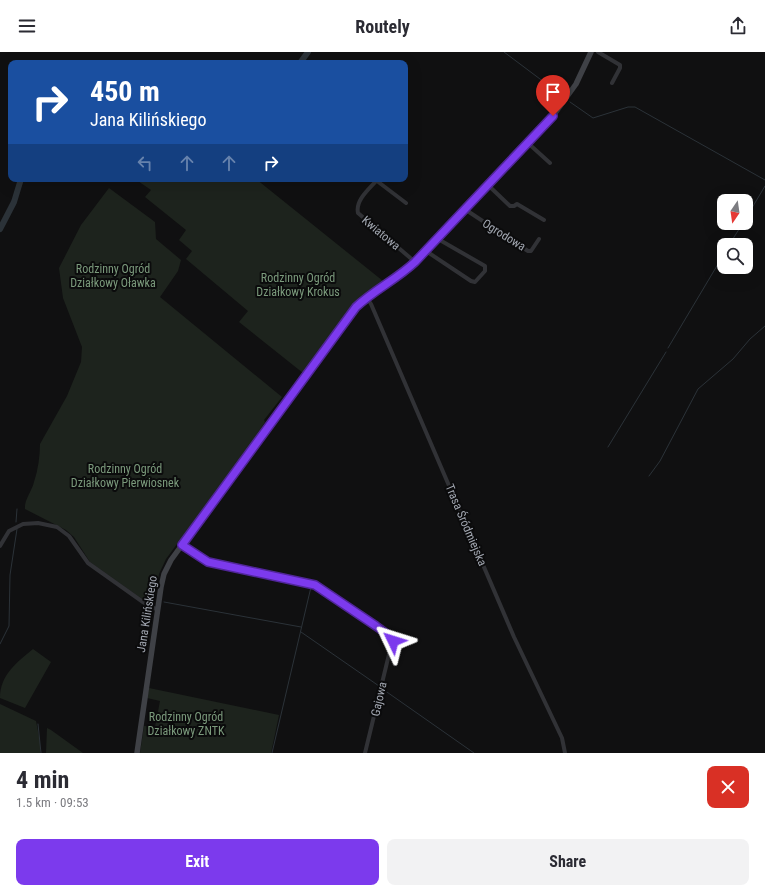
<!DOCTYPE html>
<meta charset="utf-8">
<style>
:root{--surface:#fff;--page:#f2f2f3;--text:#2b2b33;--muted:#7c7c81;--accent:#7c3aed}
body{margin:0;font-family:"Roboto Condensed",sans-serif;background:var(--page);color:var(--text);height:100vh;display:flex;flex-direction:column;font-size:15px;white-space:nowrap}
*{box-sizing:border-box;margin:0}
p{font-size:13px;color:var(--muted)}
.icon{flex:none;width:22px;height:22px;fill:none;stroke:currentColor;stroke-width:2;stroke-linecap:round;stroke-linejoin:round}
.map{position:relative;height:701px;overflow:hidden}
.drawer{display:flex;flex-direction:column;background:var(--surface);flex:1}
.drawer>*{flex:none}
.banner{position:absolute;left:8px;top:8px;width:400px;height:122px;border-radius:8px;box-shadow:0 4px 16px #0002;background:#1a4fa0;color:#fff;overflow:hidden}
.needle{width:26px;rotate:193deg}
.tools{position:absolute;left:717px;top:142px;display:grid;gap:8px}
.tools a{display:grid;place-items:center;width:36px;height:36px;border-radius:8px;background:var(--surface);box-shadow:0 4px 16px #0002;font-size:20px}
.pin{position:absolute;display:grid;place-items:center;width:34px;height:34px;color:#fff;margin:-41px -17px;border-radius:50% 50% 50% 0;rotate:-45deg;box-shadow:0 0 4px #0007}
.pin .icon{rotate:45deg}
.me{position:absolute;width:44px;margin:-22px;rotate:311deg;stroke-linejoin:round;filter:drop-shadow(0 0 3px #0008)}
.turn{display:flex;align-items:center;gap:14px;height:84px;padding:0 16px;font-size:18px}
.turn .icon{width:52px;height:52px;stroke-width:2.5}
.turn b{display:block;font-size:28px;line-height:34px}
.lanes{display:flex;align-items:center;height:38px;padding:0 16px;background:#0003;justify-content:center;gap:20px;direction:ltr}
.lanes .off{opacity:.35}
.round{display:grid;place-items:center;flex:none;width:42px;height:42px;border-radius:8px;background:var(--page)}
.overview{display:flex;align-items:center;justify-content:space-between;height:68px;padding:0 16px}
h1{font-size:24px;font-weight:700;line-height:30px}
.primary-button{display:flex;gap:8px;margin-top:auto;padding:8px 16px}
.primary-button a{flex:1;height:46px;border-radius:8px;background:var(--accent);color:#fff;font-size:16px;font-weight:700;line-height:46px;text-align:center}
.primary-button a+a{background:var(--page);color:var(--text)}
header{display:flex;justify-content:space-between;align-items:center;height:52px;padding:0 16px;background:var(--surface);font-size:18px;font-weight:700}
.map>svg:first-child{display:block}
</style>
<header><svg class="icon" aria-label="menu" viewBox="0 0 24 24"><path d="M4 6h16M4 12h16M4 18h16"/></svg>Routely<svg class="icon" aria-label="share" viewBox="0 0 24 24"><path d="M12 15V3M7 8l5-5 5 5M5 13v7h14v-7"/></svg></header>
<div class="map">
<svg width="765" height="701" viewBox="0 0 765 701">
<rect width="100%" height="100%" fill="#101011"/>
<path fill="#1d231d" d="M135,127H256L383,229L354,252L303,321L239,270L248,259L186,207L192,199L179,188L186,178L145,145L151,138Z
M109,136L155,170L156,187L181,208L178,219L160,245L282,345L264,368L265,370L254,387L166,507L159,522L154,553L152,554L90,510L74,485L66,478L25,457C24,448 32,439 34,430C38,418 40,404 40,392L67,344L81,310L82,295L63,246L59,216L81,173Z
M33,597L51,610L25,656L0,646C0,623 17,610 33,597Z
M149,636L279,663L271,701H140L144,674L155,675L160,649L147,646Z
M0,652L36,669L40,690V701H0Z
M47,676L51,678L83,701H46Z"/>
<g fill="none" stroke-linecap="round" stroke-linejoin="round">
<path stroke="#2b3238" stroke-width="1" d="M504,0L564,45
M570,50L593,66L628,55H635L765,128
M746,166L765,134
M729,193L743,171
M668,296L724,202
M608,395L666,300
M649,424L660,409L698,337L733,307L750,287L765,274
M16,470L17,457
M164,550L301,575
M301,580L379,634
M0,592L9,574L10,523L17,477
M384,638L474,701
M38,672L41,701
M272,701L311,535"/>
<path stroke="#2b3238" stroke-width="6" d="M300,11L308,0
M0,177L14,150L21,127"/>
<path stroke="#313236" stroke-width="4" d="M598,0L620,13V16L612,31
M529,92L550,111
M378,127C370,136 355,148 358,161L415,210
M377,129L406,151
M489,134L510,154H514L517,152L544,168
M466,158L528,199H531L539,187
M426,199L471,229L475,230L485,219V214L438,187
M367,246L371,252L514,585L562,686L565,701
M182,493L209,510L315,533L391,585L392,590L365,701
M0,494L9,479L23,472L38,471L57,475L69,484L88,511L150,555L157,557"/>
<path stroke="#3f4146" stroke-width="5.5" d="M137,701L161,535L164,522L171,508L352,260C370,239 395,229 415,210L553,64L576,32L591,0"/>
</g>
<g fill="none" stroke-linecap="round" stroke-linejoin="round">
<defs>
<path id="route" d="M393,589L391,585L376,574L315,533L208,510L182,493L356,255C374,238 397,227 415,210L553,64"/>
</defs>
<use href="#route" stroke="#51269a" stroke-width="10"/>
<use href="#route" stroke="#7c3aed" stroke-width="7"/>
</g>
<g text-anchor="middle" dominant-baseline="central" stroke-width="4" stroke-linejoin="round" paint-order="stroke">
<g font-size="12" fill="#a2a7b1" stroke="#0b0b0c">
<text transform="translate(381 181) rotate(40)">Kwiatowa</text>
<text transform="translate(504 183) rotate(32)">Ogrodowa</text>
<text transform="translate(466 473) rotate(67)">Trasa Śródmiejska</text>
<text transform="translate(147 562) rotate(-81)">Jana Kilińskiego</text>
<text transform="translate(379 647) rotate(-77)">Gajowa</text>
</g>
<g font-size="12" fill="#7b9a7c" stroke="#0b0b0c">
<text x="113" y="217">Rodzinny Ogród<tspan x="113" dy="14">Działkowy Oławka</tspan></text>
<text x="298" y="226">Rodzinny Ogród<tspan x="298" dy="14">Działkowy Krokus</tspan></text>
<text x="125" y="417">Rodzinny Ogród<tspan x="125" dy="14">Działkowy Pierwiosnek</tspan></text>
<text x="186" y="665">Rodzinny Ogród<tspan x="186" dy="14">Działkowy ZNTK</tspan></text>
</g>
</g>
</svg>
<div class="tools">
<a><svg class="needle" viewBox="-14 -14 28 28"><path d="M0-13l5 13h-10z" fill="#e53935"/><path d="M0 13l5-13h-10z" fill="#7c7c81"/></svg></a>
<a><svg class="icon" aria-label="search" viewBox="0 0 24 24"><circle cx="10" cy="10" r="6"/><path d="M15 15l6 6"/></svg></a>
</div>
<div class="pin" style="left:553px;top:64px;background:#d93025"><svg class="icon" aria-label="arrive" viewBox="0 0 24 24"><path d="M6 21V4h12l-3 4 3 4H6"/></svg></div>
<svg class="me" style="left:393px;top:589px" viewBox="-20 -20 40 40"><path d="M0-17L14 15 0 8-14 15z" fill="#7c3aed" stroke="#fff" stroke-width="4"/></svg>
<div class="banner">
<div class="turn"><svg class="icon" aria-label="right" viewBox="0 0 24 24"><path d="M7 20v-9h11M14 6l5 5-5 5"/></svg><div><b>450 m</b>Jana Kilińskiego</div></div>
<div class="lanes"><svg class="icon off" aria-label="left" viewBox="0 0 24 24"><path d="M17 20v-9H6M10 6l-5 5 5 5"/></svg><svg class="icon off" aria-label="ahead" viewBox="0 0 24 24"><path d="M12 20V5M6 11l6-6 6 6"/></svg><svg class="icon off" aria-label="ahead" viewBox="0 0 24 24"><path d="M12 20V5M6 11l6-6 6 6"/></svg><svg class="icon" aria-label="right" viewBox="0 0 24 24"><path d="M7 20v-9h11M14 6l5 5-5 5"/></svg></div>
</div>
</div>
<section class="drawer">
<div class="overview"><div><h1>4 min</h1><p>1.5 km · 09:53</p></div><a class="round" style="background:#d93025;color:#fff"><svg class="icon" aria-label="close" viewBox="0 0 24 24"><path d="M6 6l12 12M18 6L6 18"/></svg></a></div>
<div class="primary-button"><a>Exit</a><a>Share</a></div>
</section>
